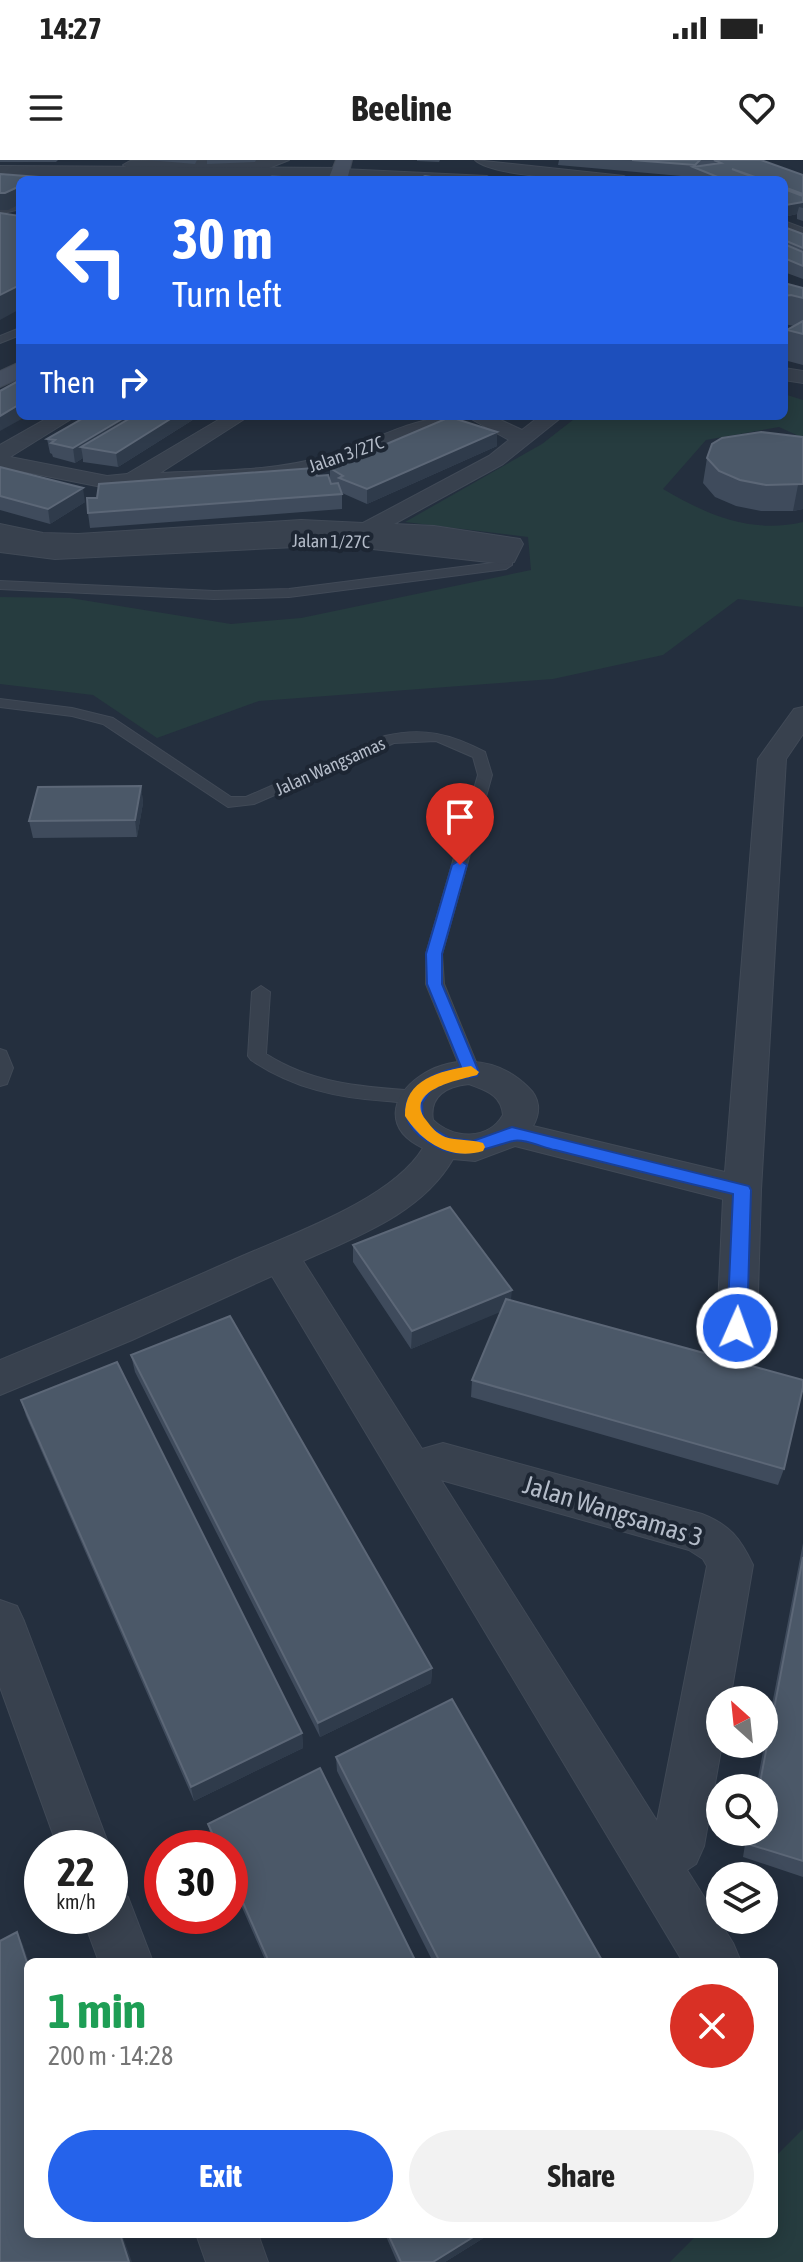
<!DOCTYPE html>
<meta charset="utf-8">
<style>
:root{--surface:#fff;--page:#f2f2f2;--text:#222;--muted:#767676;--accent:#2563eb}
body{margin:0;font-family:"Asap Condensed",sans-serif;background:var(--page);color:var(--text);height:100vh;display:flex;flex-direction:column;font-size:30px;white-space:nowrap}
*{box-sizing:border-box;margin:0}
p{font-size:26px;color:var(--muted)}
.icon{flex:none;width:44px;height:44px;fill:none;stroke:currentColor;stroke-width:2;stroke-linecap:round;stroke-linejoin:round}
.map{position:relative;flex:1;overflow:hidden}
.panel{position:absolute;left:24px;top:1798px;width:754px;height:280px;display:flex;flex-direction:column;background:var(--surface);border-radius:12px;box-shadow:0 4px 20px #0003}
.panel>*{flex:none}
.hud{position:absolute;left:16px;top:16px;width:772px;height:244px;border-radius:12px;box-shadow:0 4px 20px #0003;background:#2563eb;color:#fff;overflow:hidden}
.needle{width:52px;rotate:333deg}
.buttons{position:absolute;left:706px;top:1526px;display:grid;gap:16px}
.buttons a{display:grid;place-items:center;width:72px;height:72px;border-radius:50%;background:var(--surface);box-shadow:0 4px 20px #0003;font-size:40px}
.speed{position:absolute;left:24px;top:1670px;display:flex;gap:16px;font-size:40px;font-weight:700;text-align:center}
.speed>*{display:grid;place-content:center;width:104px;height:104px;border-radius:50%;background:var(--surface);box-shadow:0 4px 20px #0003;line-height:1}
.speed small{font-size:20px;font-weight:400}
.speed .limit{border:12px solid #d22;background:#fff;color:#111}
.pin{position:absolute;display:grid;place-items:center;width:68px;height:68px;color:#fff;margin:-82px -34px;border-radius:50% 50% 50% 0;rotate:-45deg;box-shadow:0 0 8px #0007}
.pin .icon{rotate:45deg}
.me{position:absolute;width:88px;margin:-44px;rotate:2deg;stroke-linejoin:round;filter:drop-shadow(0 0 6px #0008)}
.turn{display:flex;align-items:center;gap:28px;height:168px;padding:0 24px;font-size:36px}
.turn .icon{width:104px;height:104px;stroke-width:2.5}
.turn b{display:block;font-size:56px;line-height:68px}
.then{display:flex;align-items:center;height:76px;padding:0 24px;background:#0003;gap:16px;font-size:30px}
.round{display:grid;place-items:center;flex:none;width:84px;height:84px;border-radius:42px;background:var(--page)}
.summary{display:flex;align-items:center;justify-content:space-between;height:136px;padding:0 24px}
h1{font-size:48px;font-weight:700;line-height:60px;color:#1e9e55}
.primary-button{display:flex;gap:16px;margin-top:auto;padding:16px 24px}
.primary-button a{flex:1;height:92px;border-radius:48px;background:var(--accent);color:#fff;font-size:32px;font-weight:700;line-height:92px;text-align:center}
.primary-button a+a{background:var(--page);color:var(--text)}
.status{display:flex;justify-content:space-between;align-items:center;height:56px;padding:0 40px;background:var(--surface);direction:ltr}
.status svg{height:22px;fill:currentColor}
header{display:flex;justify-content:space-between;align-items:center;height:104px;padding:0 24px;background:var(--surface);font-size:36px;font-weight:700}
.map>svg:first-child{display:block}
</style>
<div class="status"><b>14:27</b><svg viewBox="0 0 49 12"><path d="M0 12V9h3v3zM5 12V6h3v6zM10 12V3h3v9zM15 12V0h3v12zM26 1h20v11H26zM47 4h2v5h-2z"/></svg></div>
<header><svg class="icon" aria-label="menu" viewBox="0 0 24 24"><path d="M4 6h16M4 12h16M4 18h16"/></svg>Beeline<svg class="icon" aria-label="heart" viewBox="0 0 24 24"><path d="M12 20l-8-8c-3-5 5-10 8-4 3-6 11-1 8 4z"/></svg></header>
<div class="map">
<svg width="803" height="2102" viewBox="0 0 803 2102">
<rect width="100%" height="100%" fill="#242f3e"/>
<path fill="#263c3f" d="M784,234L803,240V278L779,267L706,280L663,329C707,355 751,374 803,362V447L738,439L663,495L553,519L259,541L157,578L93,535L0,524V437L70,438L231,464L301,458L531,410L528,377L405,362L542,284L578,256H784Z
M803,1969V2102H670L698,2074H774V1998Z"/>
<g fill="none" stroke-linecap="round" stroke-linejoin="round">
<defs>
<path id="service" d="M93,16L96,20H83Z
M119,16H125L126,20H118Z
M20,44V49L0,54V49Z
M20,168V175L0,183V176Z
M506,393L512,397V405L506,409L289,437L214,439L0,429V421L214,431L289,429L500,402L502,394Z
M0,539L72,548L113,558L231,637H246L385,576C423,567 451,574 485,592L492,615L442,794L444,824L480,912L477,916L471,918L462,912L426,824V794L478,615L473,597L436,581L394,583L254,644L228,647L103,564L72,556L0,547Z
M261,826L270,832L266,894C313,924 363,927 418,931L425,933L427,937L425,941C413,945 399,942 387,941C337,938 293,928 251,900L248,896L252,832Z
M0,889L6,891L13,908L7,924L0,926Z"/>
<path id="minor" d="M268,0H289L264,10L130,9L123,5L130,1Z
M475,0L624,16L631,20C600,20 496,19 475,0Z
M342,9L487,16L494,20H396L337,16V10Z
M784,61L803,68V79L784,72Z
M784,208L803,211V223L784,220Z
M51,256H76L10,297L107,316L127,314L225,256H249L160,313C215,310 272,312 326,296C372,283 411,256 460,256L457,260L340,305L282,319L107,328L0,307V285Z
M466,256H492L522,270L540,256H563L503,304L394,364L434,366L520,379L523,384L514,402L506,404L337,385L55,399L0,392V378L4,379L0,378V364L43,373L78,374L301,360L363,363L489,296L509,280Z
M803,547V574L786,599L761,1030L757,1168L751,1179L737,1184L723,1179L717,1168L723,1039L515,986L475,1001L453,999C422,1053 358,1076 303,1101L422,1289L443,1283L702,1354C730,1365 740,1378 753,1405L730,1540H720L722,1584L704,1686L696,1704L687,1710L733,1783L741,1802H683L272,1116L132,1180L0,1235V1200C78,1168 154,1135 231,1101C286,1076 391,1041 423,988C343,950 457,857 528,927C540,938 541,952 533,966L725,1012L758,599L794,549ZM469,924C486,931 501,934 503,955C488,981 453,979 433,960C429,936 447,926 469,924ZM441,1320L689,1390L703,1399L707,1406L657,1661Z
M0,1440L17,1446L24,1461L110,1688H58L0,1527Z
M110,1729L128,1737L153,1802H99L82,1756H110Z
M196,2074H258L268,2102H206Z"/>
<path id="tertiary" d="M0,6L342,8L350,13L342,18L0,16Z"/>
<path id="secondary" d="M336,0H352L347,20H328Z
M272,15L282,16L285,20H263Z
M20,202V218L0,227V211Z"/>
</defs>
<use href="#service" stroke="#414a57" stroke-width="2"/>
<use href="#minor" stroke="#414a57" stroke-width="2"/>
<use href="#tertiary" stroke="#414a57" stroke-width="2"/>
<use href="#secondary" stroke="#414a57" stroke-width="2"/>
<use href="#service" fill="#38414e" fill-rule="evenodd"/>
<use href="#minor" fill="#38414e" fill-rule="evenodd"/>
<use href="#tertiary" fill="#38414e" fill-rule="evenodd"/>
<use href="#secondary" fill="#465061" fill-rule="evenodd"/>
</g>
<path fill="#3f4b5c" d="M0,0H58L56,2H0Z
M148,0H197L195,4Z
M207,0H256L255,2L207,4Z
M417,0H440L439,2L417,1Z
M559,0H761L803,15V61L797,59V54L784,57V20H695L692,19V17L558,5Z
M784,67L803,74V119L784,112Z
M784,123L803,128V205L784,200V189L787,170L794,166L784,164Z
M87,256H199L118,307L83,302V298L75,303L53,297L52,294L50,293L47,279Z
M497,272V286L367,344L342,333V349L90,368L88,353L97,338L317,316L330,322V308Z
M803,277V349L793,351H761L736,346L715,337L703,323L707,298Z
M0,307L85,342L50,364L0,350Z
M141,626L143,643L137,677L33,678L29,661Z
M353,1085L511,1141L784,1309L778,1325L471,1237L472,1220L501,1151L411,1189L353,1102Z
M131,1195L432,1508L431,1523L320,1577L135,1212Z
M21,1240L302,1573L303,1588L194,1641L26,1256Z
M803,1383V1717L743,1697L747,1672H764V1628H756Z
M336,1597L603,1802H433L337,1611Z
M208,1664L416,1802H266L230,1720V1688H216L211,1677Z
M385,2074H490L445,2102H397Z"/>
<path fill="#2f3b4b" d="M20,26V44L8,50H0V33Z
M803,42V48L799,47L797,54L784,57L786,45Z
M20,125V149L0,160V135Z
M20,244V256H27L0,271V256Z
M127,256H152L81,287L83,298L75,303L73,288Z
M175,256H199L118,307L116,293Z
M497,272V286L367,344V329Z
M803,324V349L793,351L798,325Z
M83,328L85,342L50,364L48,349Z
M141,626L143,643L137,677L135,660Z
M512,1130L510,1148L411,1189L412,1171Z
M432,1508L431,1523L320,1577L318,1563Z
M302,1573L303,1588L194,1641L191,1627Z
M17,1772L23,1785L29,1802L28,1806Z
M120,2074H122L132,2102H129Z
M478,2074H490L445,2102H433Z"/>
<path fill="#4b5868" stroke="#5c6777" stroke-width="2" d="M632,0H700L695,5Z
M714,0H761L803,15V34L784,27V20H764L732,9L761,20H725L693,7L721,3Z
M0,14L39,17L33,20H20V26L5,33H0Z
M425,16L450,20H417Z
M460,17L481,20H454Z
M784,29L803,36V42L786,45L784,44Z
M0,53L20,56V125L0,135Z
M784,67L803,74V88L784,80Z
M784,84L803,92V106L784,98Z
M784,123L803,128V138L791,135L784,136Z
M803,161V174L787,170Z
M20,220V244L0,256V231Z
M87,256H127L73,288L51,283L55,280L47,279Z
M134,256H175L116,293L81,287Z
M450,257L497,272L367,329L339,318L343,316L330,308Z
M761,272L803,277V324L766,325L740,320L719,311L707,298L712,284L722,278Z
M0,307L83,328L48,349L0,336Z
M314,308L317,316L328,315L331,324L338,323L342,334L88,353L87,338H97L99,324Z
M141,626L135,660L29,661L38,627Z
M450,1047L512,1130L412,1171L353,1085Z
M506,1139L803,1220V1227L784,1309L472,1220Z
M230,1156L432,1508L318,1563L131,1195Z
M117,1202L302,1573L191,1627L21,1240Z
M803,1397V1701L748,1684L750,1672H764V1628H759Z
M452,1539L603,1802H440L336,1597Z
M320,1608L416,1802H269L230,1713V1688H219L208,1664Z
M17,1772L28,1806V2074H120L129,2102H0V1781Z
M388,2074H478L433,2102H401Z"/>
<path fill="#2563eb" stroke="#184099" stroke-width="2" d="M460,700L467,705L442,794V824L479,912L477,916L451,920L431,930L422,943L423,956L427,965L449,978L473,981L512,967L749,1026L751,1030L747,1168L744,1173H730L727,1168L733,1034C674,1020 614,1005 555,990C544,988 523,978 513,981C488,987 464,1001 437,987C379,958 410,915 461,907L427,824L426,794L452,705Z"/>
<path fill="#f59e0b" d="M471,906L479,912L477,915C459,920 403,930 426,960C432,968 436,973 445,977C457,981 471,979 483,983L485,987L483,991C450,1001 422,982 405,956C404,919 440,911 471,906Z"/>
<g text-anchor="middle" dominant-baseline="central" stroke-width="8" stroke-linejoin="round" paint-order="stroke">
<g font-size="18" fill="#b4bcc9" stroke="#1d2633">
<text transform="translate(346 294) rotate(-19)">Jalan 3/27C</text>
<text transform="translate(331 381) rotate(1)">Jalan 1/27C</text>
<text transform="translate(330 606) rotate(-24)">Jalan Wangsamas</text>
</g>
<g font-size="26" fill="#b4bcc9" stroke="#1d2633">
<text transform="translate(613 1351) rotate(17)">Jalan Wangsamas 3</text>
</g>
</g>
</svg>
<div class="buttons">
<a><svg class="needle" viewBox="-14 -14 28 28"><path d="M0-13l5 13h-10z" fill="#e53935"/><path d="M0 13l5-13h-10z" fill="#767676"/></svg></a>
<a><svg class="icon" aria-label="search" viewBox="0 0 24 24"><circle cx="10" cy="10" r="6"/><path d="M15 15l6 6"/></svg></a>
<a><svg class="icon" aria-label="layers" viewBox="0 0 24 24"><path d="M12 4l9 5-9 5-9-5zM3 14l9 5 9-5"/></svg></a>
</div>
<div class="speed"><div>22<small>km/h</small></div><div class="limit">30</div></div>
<div class="pin" style="left:460px;top:705px;background:#d93025"><svg class="icon" aria-label="arrive" viewBox="0 0 24 24"><path d="M6 21V4h12l-3 4 3 4H6"/></svg></div>
<svg class="me" style="left:737px;top:1168px" viewBox="-20 -20 40 40"><circle r="17" fill="#2563eb" stroke="#fff" stroke-width="3"/><path d="M0-11L8 9 0 5-8 9z" fill="#fff"/></svg>
<div class="hud">
<div class="turn"><svg class="icon" aria-label="left" viewBox="0 0 24 24"><path d="M17 20v-9H6M10 6l-5 5 5 5"/></svg><div><b>30 m</b>Turn left</div></div>
<div class="then">Then<svg class="icon" aria-label="right" viewBox="0 0 24 24"><path d="M7 20v-9h11M14 6l5 5-5 5"/></svg></div>
</div>
<section class="panel">
<div class="summary"><div><h1>1 min</h1><p>200 m · 14:28</p></div><a class="round" style="background:#d93025;color:#fff"><svg class="icon" aria-label="close" viewBox="0 0 24 24"><path d="M6 6l12 12M18 6L6 18"/></svg></a></div>
<div class="primary-button"><a>Exit</a><a>Share</a></div>
</section>
</div>
